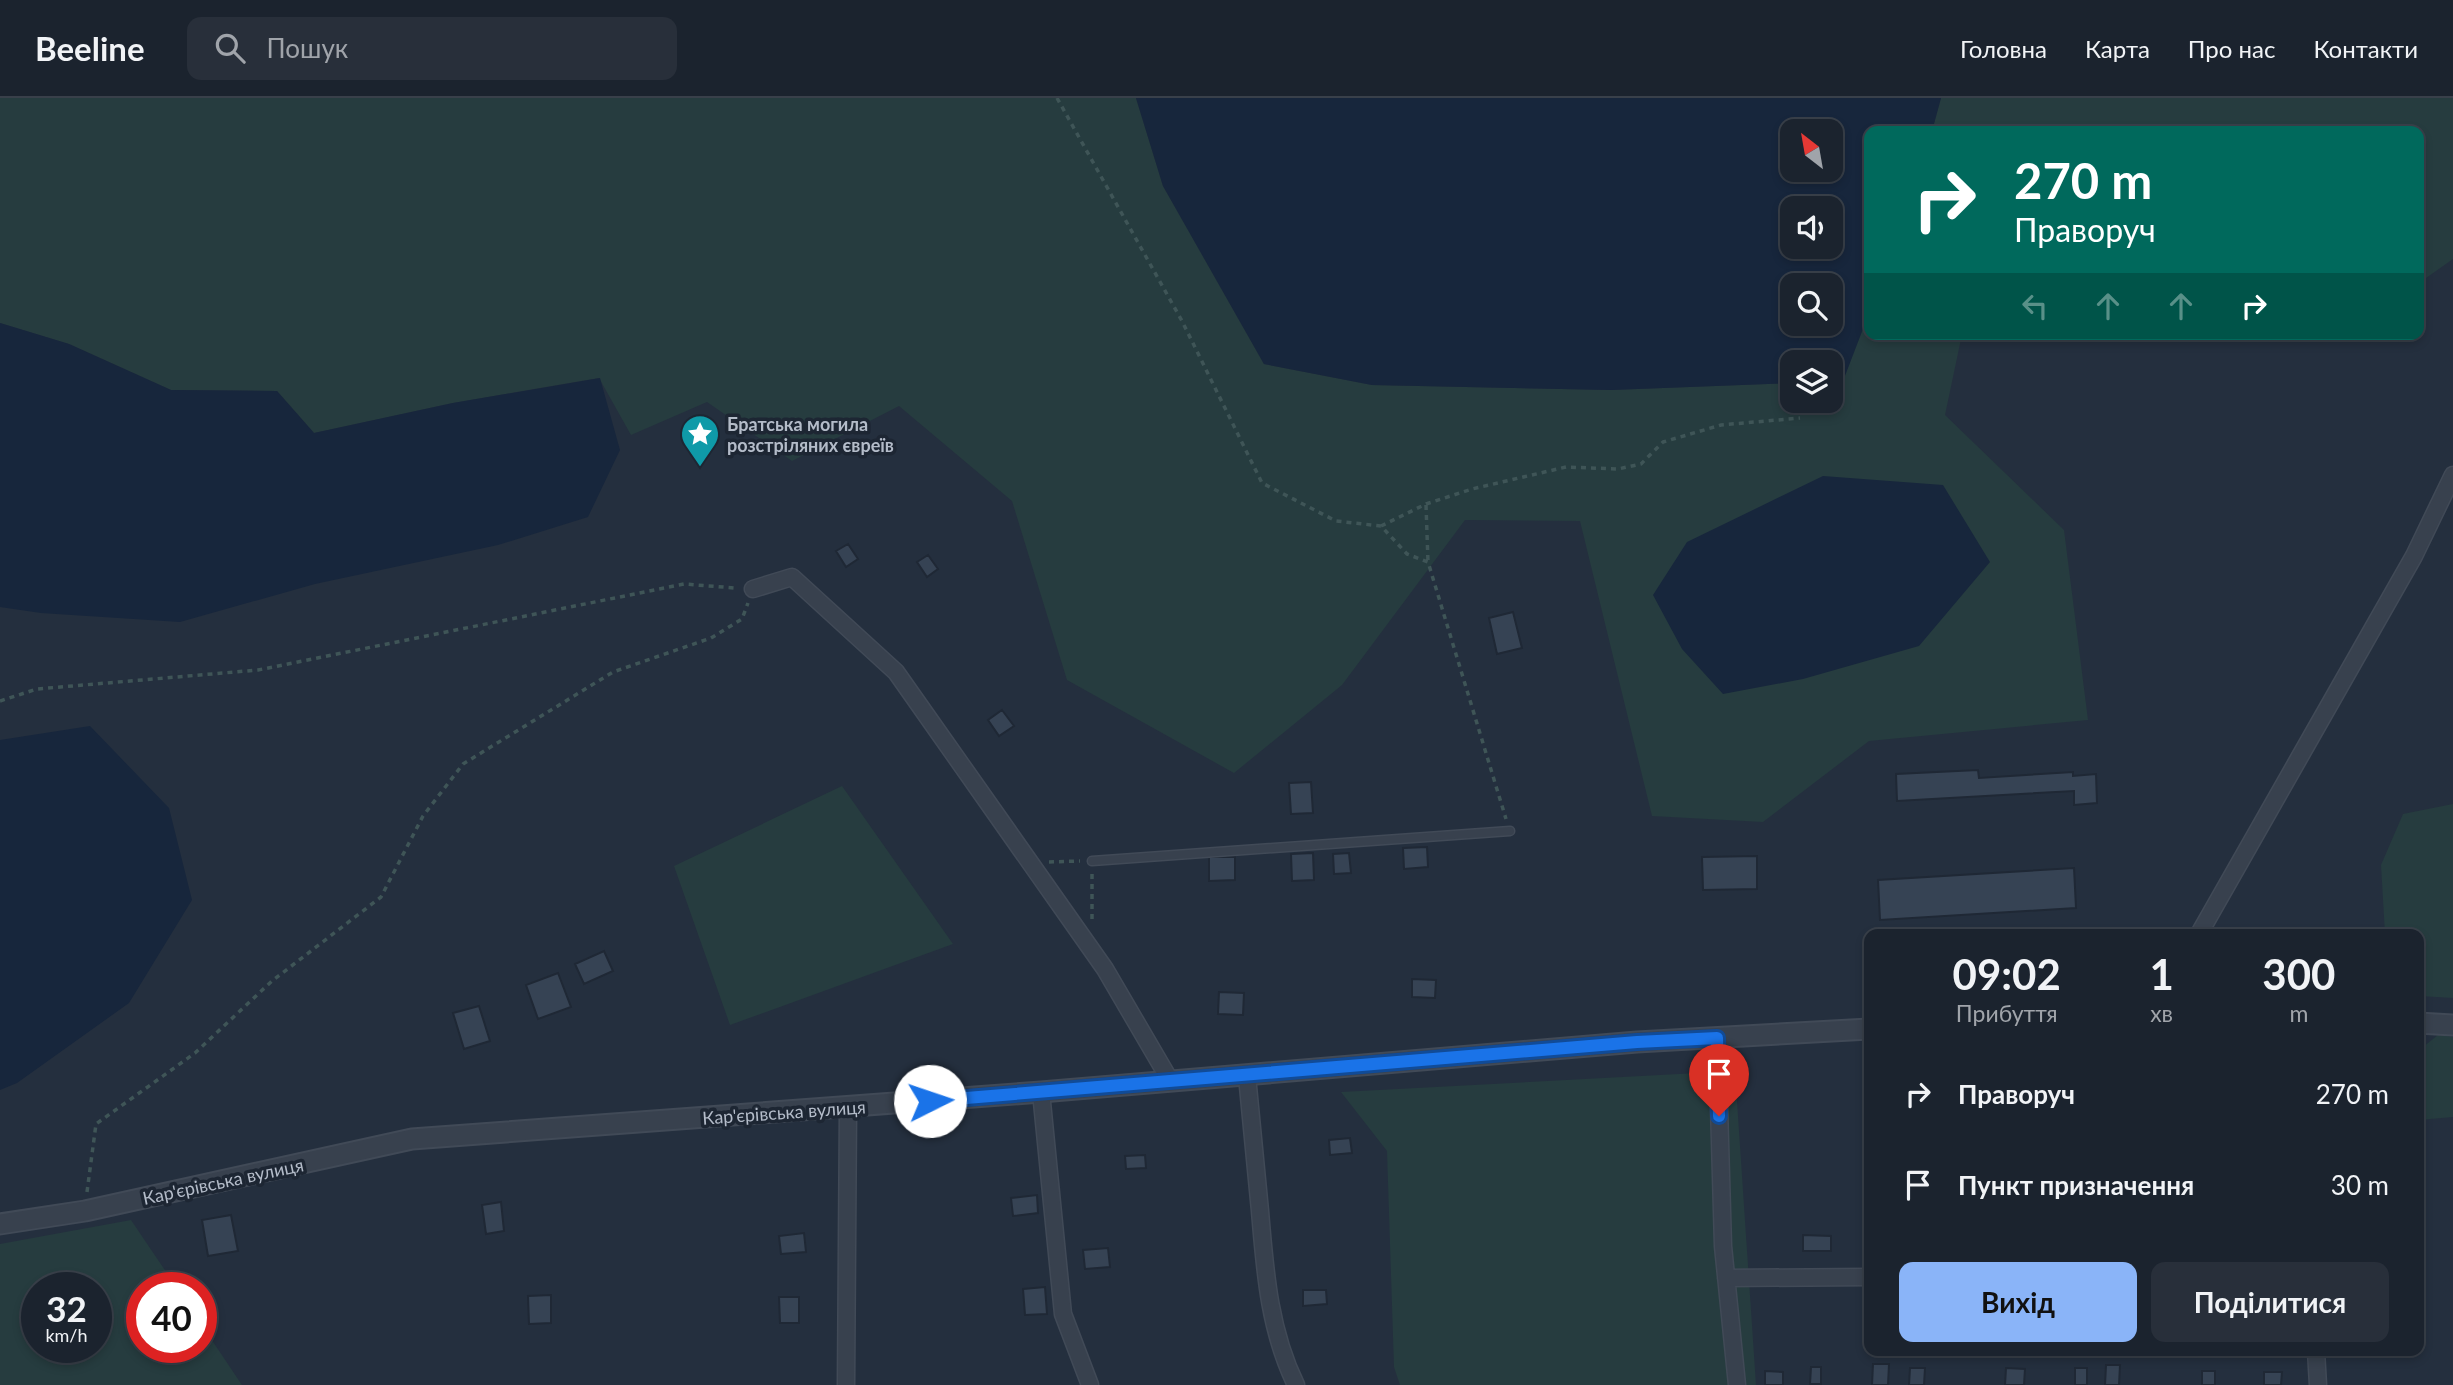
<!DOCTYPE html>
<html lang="uk">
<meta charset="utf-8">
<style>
:root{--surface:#1b232e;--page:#282f3a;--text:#f1f3f6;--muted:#a0a4aa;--line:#39404a;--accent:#8ab4f8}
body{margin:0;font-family:Lato,sans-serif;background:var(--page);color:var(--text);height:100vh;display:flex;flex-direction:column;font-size:26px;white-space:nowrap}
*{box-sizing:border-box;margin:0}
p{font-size:23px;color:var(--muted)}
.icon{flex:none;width:38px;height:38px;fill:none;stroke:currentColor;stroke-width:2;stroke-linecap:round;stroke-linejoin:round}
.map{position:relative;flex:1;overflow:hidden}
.panel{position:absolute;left:1864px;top:831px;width:560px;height:427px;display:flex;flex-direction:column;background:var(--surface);border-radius:14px;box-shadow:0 4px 10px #0003,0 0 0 2px var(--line)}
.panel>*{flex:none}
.top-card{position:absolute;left:1864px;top:28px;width:560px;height:214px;border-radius:14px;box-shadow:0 4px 10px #0003,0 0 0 2px var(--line);background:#00695c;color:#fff;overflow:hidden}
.needle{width:46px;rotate:329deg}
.fabs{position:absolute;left:1780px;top:21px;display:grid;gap:14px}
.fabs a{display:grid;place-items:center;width:63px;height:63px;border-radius:14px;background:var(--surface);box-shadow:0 4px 10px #0003,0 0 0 2px var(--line);font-size:35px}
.speed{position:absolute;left:21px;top:1174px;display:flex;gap:14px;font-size:35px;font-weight:700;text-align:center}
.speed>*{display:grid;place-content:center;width:91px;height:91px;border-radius:50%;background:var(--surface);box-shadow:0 4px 10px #0003,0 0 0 2px var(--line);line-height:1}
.speed small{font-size:18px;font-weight:400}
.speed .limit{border:10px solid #d22;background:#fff;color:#111}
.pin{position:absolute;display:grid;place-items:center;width:60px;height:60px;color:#fff;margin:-72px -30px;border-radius:50% 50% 50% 0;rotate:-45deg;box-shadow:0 0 7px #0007}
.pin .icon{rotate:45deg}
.me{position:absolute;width:77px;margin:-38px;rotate:86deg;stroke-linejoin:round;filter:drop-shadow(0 0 5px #0008)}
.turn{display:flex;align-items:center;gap:24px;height:147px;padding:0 35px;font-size:32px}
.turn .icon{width:91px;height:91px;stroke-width:2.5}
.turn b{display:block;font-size:49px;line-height:60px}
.lanes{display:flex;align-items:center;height:66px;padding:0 35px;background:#0003;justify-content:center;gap:35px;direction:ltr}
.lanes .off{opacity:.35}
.eta{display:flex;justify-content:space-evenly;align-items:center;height:119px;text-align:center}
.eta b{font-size:42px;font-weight:700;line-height:49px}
.button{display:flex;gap:14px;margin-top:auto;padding:14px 35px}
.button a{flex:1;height:80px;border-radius:14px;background:var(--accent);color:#111;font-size:28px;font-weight:700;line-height:80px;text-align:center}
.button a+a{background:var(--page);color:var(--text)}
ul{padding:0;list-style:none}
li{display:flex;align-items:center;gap:21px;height:91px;padding:0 35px}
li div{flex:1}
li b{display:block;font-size:26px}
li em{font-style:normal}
header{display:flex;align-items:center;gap:42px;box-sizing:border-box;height:98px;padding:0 35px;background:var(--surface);border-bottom:2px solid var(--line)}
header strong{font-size:33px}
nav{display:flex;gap:38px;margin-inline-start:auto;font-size:24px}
.search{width:490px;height:63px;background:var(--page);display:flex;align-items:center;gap:18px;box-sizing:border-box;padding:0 24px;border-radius:14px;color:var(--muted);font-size:26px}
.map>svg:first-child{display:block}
</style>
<header>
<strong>Beeline</strong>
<div class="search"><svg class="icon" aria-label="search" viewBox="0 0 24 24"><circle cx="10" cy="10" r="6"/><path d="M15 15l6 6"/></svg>Пошук</div>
<nav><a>Головна</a><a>Карта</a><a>Про нас</a><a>Контакти</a></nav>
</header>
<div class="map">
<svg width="2453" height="1287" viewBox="0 0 2453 1287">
<rect width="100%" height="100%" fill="#242f3e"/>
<path fill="#263c3f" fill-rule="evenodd" d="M0,0H1136L1163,88L1264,266L1372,287L1611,292L1792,285V303H1830L1831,283L1843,282L1869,215V236H1978L1961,241L1945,317L2064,432L2088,622L1869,643L1763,724L1652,718L1580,423L1465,422L1342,587L1234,675L1067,582L1012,403L899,308L792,363L707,304L631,337L599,280L453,305L314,335L277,293L171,292L69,246L0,225Z
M1941,0H2453V161L2419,185L2418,33H1932Z
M842,688L953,846L730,927L674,768Z
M2453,706V900L2419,898L2418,836H2385L2381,767L2403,716Z
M2438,937L2453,939V1019L2419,1022V960L2423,949Z
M1735,973L1756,1287H1400L1394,1269L1387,1053L1341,994Z
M131,1122L177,1190H142V1250H201V1226L242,1287H0V1146ZM37,1190H96V1250H37Z"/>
<path fill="#17263c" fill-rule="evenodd" d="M1136,0H1941L1932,33H1869V215L1843,283H1831L1830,264H1792V285L1611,292L1372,287L1264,266L1163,88ZM1792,33H1830V72H1792ZM1792,110H1830V149H1792ZM1792,187H1830V226H1792Z
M0,225L69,246L171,292L277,293L314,335L453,305L600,280L620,352L588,419L498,447L315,486L180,524L41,515L0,509Z
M1823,378L1943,387L1990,464L1919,548L1803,581L1723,596L1682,551L1653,497L1687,444Z
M90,628L169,710L192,802L129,905L17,985L0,992V642Z"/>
<path fill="#364354" stroke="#1f2835" stroke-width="2" d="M848,446L858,461L846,469L836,453Z
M928,457L938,471L927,479L917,464Z
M1513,514L1522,550L1497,556L1489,520Z
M1002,612L1014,628L999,638L988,622Z
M1978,672L1979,680L2073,674V678L2096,676L2097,705L2074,707V693L1897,703L1896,676Z
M1311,684L1313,715L1291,716L1289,685Z
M1427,749L1428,769L1404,771L1403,750Z
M1313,755L1314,782L1292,783L1291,756Z
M1349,755L1351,775L1334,776L1333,756Z
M1757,758V791L1703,792L1702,759Z
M1209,759H1235V782L1209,783Z
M2074,770L2076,810L1880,822L1878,782Z
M604,853L613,873L584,886L575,866Z
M558,875L571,909L538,921L526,887Z
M1412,881L1436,882L1435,900L1412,899Z
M1219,894L1244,895L1243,917L1218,916Z
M479,908L490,943L464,951L453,915Z
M1350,1040L1352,1055L1330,1057L1329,1042Z
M1145,1057L1146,1070L1126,1071L1125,1058Z
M1037,1097L1038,1115L1013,1118L1011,1100Z
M501,1104L504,1133L486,1136L482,1107Z
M231,1117L238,1153L208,1158L202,1122Z
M804,1135L806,1154L781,1156L779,1138Z
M1803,1137L1831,1138V1153H1803Z
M1108,1150L1110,1169L1085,1171L1083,1152Z
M1045,1189L1047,1216L1025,1217L1023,1191Z
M1303,1192H1326L1327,1206L1303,1208Z
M551,1197V1225L529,1226L528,1198Z
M779,1199H799V1225H780Z
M1873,1266H1889L1888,1287H1872Z
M2106,1267H2120L2119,1287H2105Z
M1811,1269H1821V1286H1810Z
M1910,1270H1925L1924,1287H1909Z
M2006,1270L2025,1271L2024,1287H2005Z
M2075,1270H2087V1287H2075Z
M1765,1273L1783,1274V1287H1765Z
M2202,1273H2215V1287H2202Z
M2264,1274H2282L2281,1287H2264Z"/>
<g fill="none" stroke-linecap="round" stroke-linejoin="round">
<defs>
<path id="service" d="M1092,763L1510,733"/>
<path id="minor" d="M753,491L792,479L896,574L1105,871L1171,984
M2199,836L2414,458L2453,377
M1717,939L1723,1148L1737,1287
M1247,978C1251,1023 1256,1068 1260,1113C1265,1173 1269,1232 1296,1287
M1041,994L1063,1216L1090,1287
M1726,1180L1869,1179
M2316,1253L2318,1287
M846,1287L848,1010"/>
<path id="tertiary" d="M2418,925L2453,927
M0,1126L85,1113L412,1041L1041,994L1637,944L1869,931"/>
</defs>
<use href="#service" stroke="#414a57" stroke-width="11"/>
<use href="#minor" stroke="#414a57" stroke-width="19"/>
<use href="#tertiary" stroke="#414a57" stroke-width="23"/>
<path stroke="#3f5557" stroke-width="3.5" stroke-dasharray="5 5" stroke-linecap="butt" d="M1057,0L1182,223L1262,385L1336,423L1381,428L1407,456L1428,464L1506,721
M1426,407L1428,464
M1381,428L1426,406L1472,391L1566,369L1618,371L1641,366L1663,344L1721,327L1800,320
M0,603L37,591L258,572L684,486L735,490
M1049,764L1080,763
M1092,821V776
M87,1094L96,1026L195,955L272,883L381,799L423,718L463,666L613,574L711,540L742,521L748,505"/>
<use href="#service" stroke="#38414e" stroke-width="8"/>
<use href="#minor" stroke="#38414e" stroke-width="16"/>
<use href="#tertiary" stroke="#38414e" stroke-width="19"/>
</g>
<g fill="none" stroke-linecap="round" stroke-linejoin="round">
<defs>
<path id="route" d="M930,1003L1637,944L1717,940L1719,1018"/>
</defs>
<use href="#route" stroke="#114b97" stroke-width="18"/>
<use href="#route" stroke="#1a73e8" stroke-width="12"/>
</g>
<defs>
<symbol id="sight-pin" viewBox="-11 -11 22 30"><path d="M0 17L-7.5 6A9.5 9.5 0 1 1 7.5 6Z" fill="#0f9aa8" stroke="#1d2633"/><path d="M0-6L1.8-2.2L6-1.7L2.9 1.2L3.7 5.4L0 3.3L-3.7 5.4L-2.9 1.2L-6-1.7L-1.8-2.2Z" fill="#fff"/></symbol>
</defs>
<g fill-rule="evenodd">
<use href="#sight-pin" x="678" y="314" width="44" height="60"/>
</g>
<g text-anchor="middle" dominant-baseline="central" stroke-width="7" stroke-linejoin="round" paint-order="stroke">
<g font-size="18" font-weight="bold" fill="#b4bcc9" stroke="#1d2633" text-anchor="start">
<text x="727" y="326">Братська могила<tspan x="727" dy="21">розстріляних євреїв</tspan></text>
</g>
<g font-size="18" fill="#b4bcc9" stroke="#1d2633">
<text transform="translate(784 1014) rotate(-4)">Кар'єрівська вулиця</text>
<text transform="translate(223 1083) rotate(-12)">Кар'єрівська вулиця</text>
</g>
</g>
</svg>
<div class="fabs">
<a><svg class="needle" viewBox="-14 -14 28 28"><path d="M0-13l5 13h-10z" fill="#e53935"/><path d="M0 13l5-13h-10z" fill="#a0a4aa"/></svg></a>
<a><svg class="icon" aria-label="sound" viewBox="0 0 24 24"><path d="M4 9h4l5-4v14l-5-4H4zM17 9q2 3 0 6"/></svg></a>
<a><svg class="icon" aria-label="search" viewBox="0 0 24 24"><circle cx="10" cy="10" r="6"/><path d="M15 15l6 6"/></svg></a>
<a><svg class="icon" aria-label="layers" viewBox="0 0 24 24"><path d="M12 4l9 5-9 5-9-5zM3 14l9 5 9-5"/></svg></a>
</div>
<div class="speed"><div>32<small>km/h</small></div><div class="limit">40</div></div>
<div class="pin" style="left:1719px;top:1018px;background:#d93025"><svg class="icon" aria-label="arrive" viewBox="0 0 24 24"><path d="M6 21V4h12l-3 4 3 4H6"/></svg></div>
<svg class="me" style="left:930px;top:1003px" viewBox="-20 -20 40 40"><circle r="19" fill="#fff"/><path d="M0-13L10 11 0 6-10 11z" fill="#1a73e8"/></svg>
<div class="top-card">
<div class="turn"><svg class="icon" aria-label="right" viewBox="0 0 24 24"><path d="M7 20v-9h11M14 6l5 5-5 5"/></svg><div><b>270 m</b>Праворуч</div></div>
<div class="lanes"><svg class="icon off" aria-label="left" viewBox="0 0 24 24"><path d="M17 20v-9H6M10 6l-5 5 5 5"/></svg><svg class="icon off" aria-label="ahead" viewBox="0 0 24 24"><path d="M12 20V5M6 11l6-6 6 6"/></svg><svg class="icon off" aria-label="ahead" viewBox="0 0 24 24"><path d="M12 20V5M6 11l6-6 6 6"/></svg><svg class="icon" aria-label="right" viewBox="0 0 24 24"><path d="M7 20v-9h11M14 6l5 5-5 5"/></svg></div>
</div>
<section class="panel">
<div class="eta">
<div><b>09:02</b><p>Прибуття</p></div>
<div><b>1</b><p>хв</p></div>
<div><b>300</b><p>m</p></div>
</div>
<ul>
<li><svg class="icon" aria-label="right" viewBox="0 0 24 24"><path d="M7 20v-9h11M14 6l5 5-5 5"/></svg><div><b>Праворуч</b></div><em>270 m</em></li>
<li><svg class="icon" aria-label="arrive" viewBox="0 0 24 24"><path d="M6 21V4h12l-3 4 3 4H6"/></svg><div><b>Пункт призначення</b></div><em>30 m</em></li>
</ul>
<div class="button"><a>Вихід</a><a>Поділитися</a></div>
</section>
</div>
